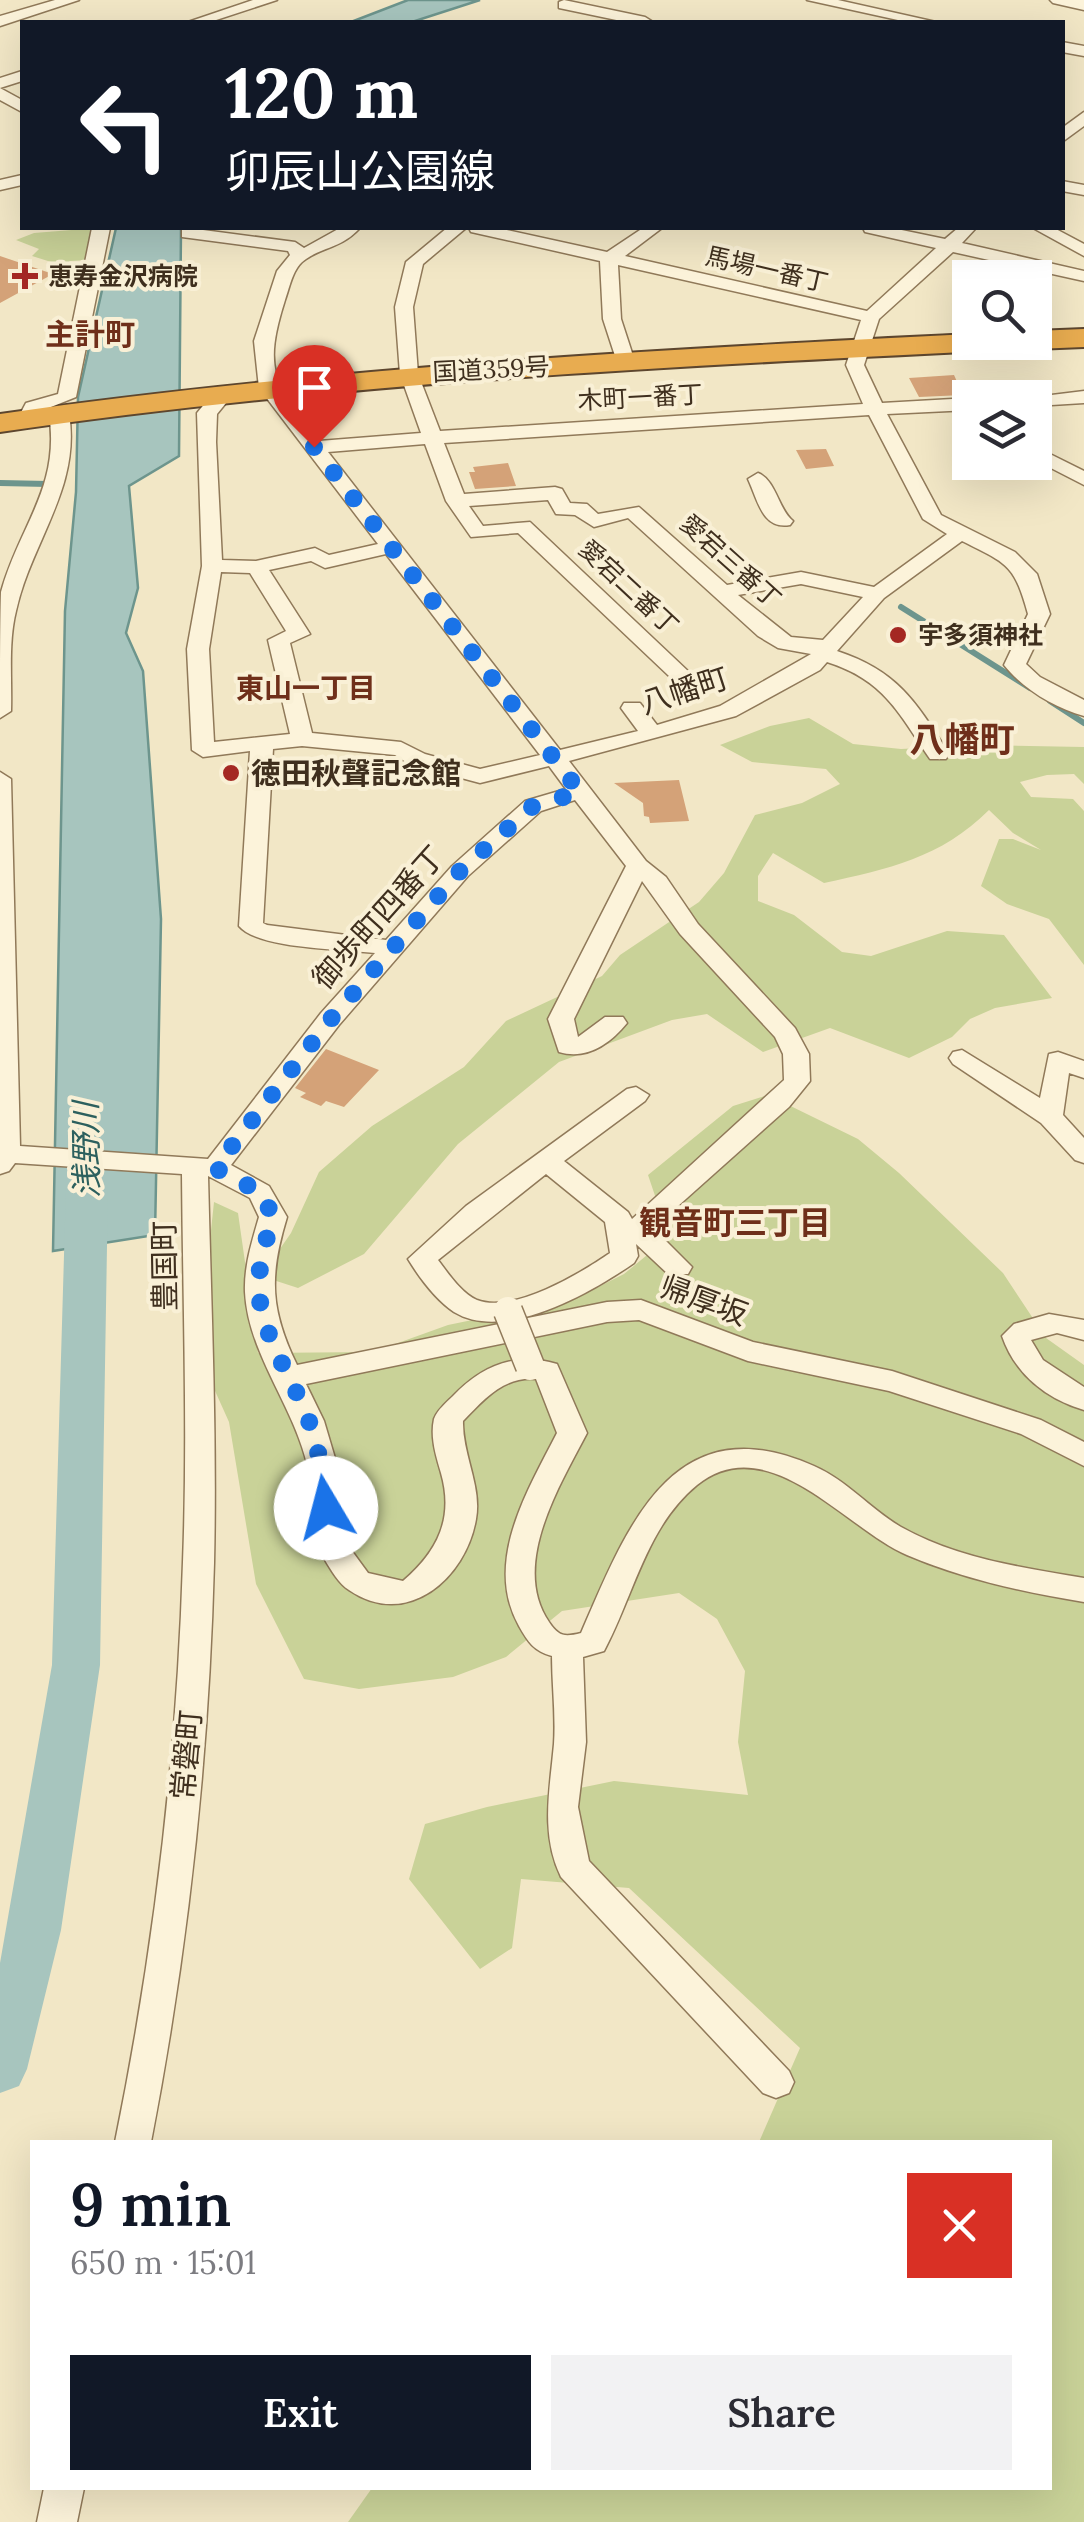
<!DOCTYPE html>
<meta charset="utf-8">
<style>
:root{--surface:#fff;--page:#f2f2f3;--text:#2b2b33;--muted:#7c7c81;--accent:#111827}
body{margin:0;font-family:Lora,"Noto Sans JP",serif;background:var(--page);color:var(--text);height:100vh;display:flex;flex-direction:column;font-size:38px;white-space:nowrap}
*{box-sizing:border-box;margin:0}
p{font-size:32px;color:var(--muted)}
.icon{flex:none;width:55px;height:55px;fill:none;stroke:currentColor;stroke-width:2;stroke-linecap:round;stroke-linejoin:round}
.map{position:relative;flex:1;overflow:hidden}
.drawer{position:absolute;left:30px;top:2140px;width:1022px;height:350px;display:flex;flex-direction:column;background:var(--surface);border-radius:0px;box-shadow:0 10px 40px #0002}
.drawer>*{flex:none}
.guide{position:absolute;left:20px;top:20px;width:1045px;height:210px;border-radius:0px;box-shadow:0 10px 40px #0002;background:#111827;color:#fff;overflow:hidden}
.tools{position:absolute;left:952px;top:260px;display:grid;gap:20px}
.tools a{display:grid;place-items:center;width:100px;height:100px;border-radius:0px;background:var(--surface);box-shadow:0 10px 40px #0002;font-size:50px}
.pin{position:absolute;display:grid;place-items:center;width:85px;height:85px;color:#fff;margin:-102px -42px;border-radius:50% 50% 50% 0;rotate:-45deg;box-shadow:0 0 10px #0007}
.pin .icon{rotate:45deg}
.me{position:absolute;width:110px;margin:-55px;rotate:352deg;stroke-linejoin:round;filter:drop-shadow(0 0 8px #0008)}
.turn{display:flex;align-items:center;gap:35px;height:210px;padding:0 40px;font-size:45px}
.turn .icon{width:130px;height:130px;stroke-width:2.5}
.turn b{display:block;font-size:70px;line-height:85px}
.round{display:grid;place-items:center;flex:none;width:105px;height:105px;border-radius:0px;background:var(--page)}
.overview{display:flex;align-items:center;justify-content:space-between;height:170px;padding:0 40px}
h1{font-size:60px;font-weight:600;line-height:75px;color:var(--accent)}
.cta{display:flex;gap:20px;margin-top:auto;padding:20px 40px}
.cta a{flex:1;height:115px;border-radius:0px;background:var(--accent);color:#fff;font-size:40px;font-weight:600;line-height:115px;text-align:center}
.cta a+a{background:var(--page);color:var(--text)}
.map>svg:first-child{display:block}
</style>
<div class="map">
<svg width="1084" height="2522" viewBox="0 0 1084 2522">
<rect width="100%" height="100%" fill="#f2e7c6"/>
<path fill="#c9d298" d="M96,228L89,260L70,261L64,266L32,256L39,249L16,240L34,233Z
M809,718L853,744L901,749L978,745L1084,747V784L1074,774L1047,775L1020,782L1031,797L1073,799L1084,811V965L1049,919L1007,904L981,886L999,839H1013L1041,850L1013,833L989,810C941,858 888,869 824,883L773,853L758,876V901L794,915L842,952L871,956L947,931L1004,935L1052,998L995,1008L970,1019L952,1037L909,1058L830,1028L763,1052L707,1014L672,1020L559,1062L458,1144L364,1254L298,1288L261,1276L291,1233L319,1172L372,1126L464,1067L506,1021L602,976L620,955L699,902L724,873L755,815L802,803L840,784L826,769L752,762L720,745L770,726Z
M768,1095L858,1139L899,1173L1003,1273L1046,1338L1084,1365V2522H348L372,2488H1050V2142H759L800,2048L629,1888L521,1879L512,1948L480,1969L409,1879L425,1824L487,1807L614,1781L748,1795L738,1742L745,1671L717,1619L679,1593L562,1611L506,1657L453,1677L359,1689L304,1679L256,1584L229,1422L198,1353L214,1202L238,1213L258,1353L373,1352L448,1325L574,1299L624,1274L669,1237L648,1175L733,1106Z"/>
<path fill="#a7c5be" stroke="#6d958d" stroke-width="2.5" d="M408,0H480L412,22H351Z
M116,228H181L179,456L129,486L138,588L126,633L143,671L161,919L155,1235L53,1251L65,611L76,492L78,397Z"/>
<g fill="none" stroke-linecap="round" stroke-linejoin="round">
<path stroke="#6d958d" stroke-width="6" d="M0,483L48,484
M901,607L1030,688
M1050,701L1084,723"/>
<path fill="#a7c5be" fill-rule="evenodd" d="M87,1173L102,1177L108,1187L100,1665L61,1930L27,2069L19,2086L0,2093V1963L52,1665L66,1187L72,1177Z"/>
</g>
<path fill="#d4a278" d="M0,256L53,274L0,303Z
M954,375L963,395L919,397L909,378Z
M826,449L834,466L806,469L796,450Z
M508,463L516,486L475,489L469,472H475L473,467Z
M679,780L689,821L650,823L649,817L644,816L643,803L614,783Z
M326,1049L379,1070L344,1107L326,1101L321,1106L300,1097L306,1093L295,1088Z"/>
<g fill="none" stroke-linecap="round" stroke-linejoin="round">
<defs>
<path id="minor" d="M55,0H79L0,26V16Z
M253,0H277L210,22H188Z
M564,0L645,17L653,22H626L559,8V2Z
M807,0H838L936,22H907Z
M1050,0H1084V10L1053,3Z
M1062,42L1084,46V56L1062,52Z
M22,71V81L0,88V78Z
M0,88L22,100V112L0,100Z
M1084,112V126L1062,142V128Z
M22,175V185L0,190V180Z
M1062,181L1084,185V195L1062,191Z
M92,228H110L76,397L41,411L35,422H21L18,418L26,403L58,394Z
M188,228L295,242L304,248L340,228H360C340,249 325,246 306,259C293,267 290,286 285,300C262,372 275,384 319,441L421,433L400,374L395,307L406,262L447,228H466L423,264L413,307L418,374L440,431L863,404L846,365L861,320L618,265L621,319L635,362L626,368L617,362L603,319L600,261L471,232L469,228H498L607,252L643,228H662L625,256L867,311L936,248L865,232L863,228H892L945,239L958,228H976L962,243L1084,271V281L953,252L879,319L864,365L882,403L970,398V410L887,414L941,515L1015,552L1037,574L1050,614L1026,664L1040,677L1084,700V716C1055,708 1023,689 1004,665L1028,614C1014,564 1008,564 962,541L884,598L837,651C898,671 916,702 949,754L946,759H930C898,712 884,680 827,662L820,670L736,716L569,761L646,861L666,877L698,924L795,1028L809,1054L810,1081L789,1107L659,1223V1234L692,1267L688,1274H668L636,1244L638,1256L634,1263C592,1292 505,1343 454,1312C436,1300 419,1277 408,1259L466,1206L627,1089L636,1087L649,1095L645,1101L564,1161L628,1212L632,1219L784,1080L783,1054L775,1037L680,934L642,881L574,1019L578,1037L605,1017H623L627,1023C609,1045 586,1060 559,1052L548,1019L626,866L575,800L541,811L468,876L339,1025L231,1165L269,1186L287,1217C269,1276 270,1310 297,1365L607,1302L641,1300L753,1342L892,1371L1041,1420L1084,1442V1466L1021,1434L889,1391L748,1361L639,1320L607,1322L306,1384L324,1421L337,1465L349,1547L368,1573L403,1581C438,1551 454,1518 441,1473C436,1456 430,1437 434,1419C437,1410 447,1402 453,1396C483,1365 515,1352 557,1364L587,1433C560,1485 510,1565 549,1622C559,1637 565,1637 581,1633C627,1527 673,1403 814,1466C848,1481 870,1509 901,1527C956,1558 1023,1568 1084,1578V1602C1024,1592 963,1579 907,1555C847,1530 769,1427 697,1485C646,1527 634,1595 604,1651L583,1657L586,1742L578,1807L589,1861L789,2071L794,2082L789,2093L776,2098L763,2093L561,1877C540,1834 550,1789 554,1744C556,1715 552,1685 552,1656C534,1651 528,1642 519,1626C483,1562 528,1490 557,1433L536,1379C504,1376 484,1399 463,1421C462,1454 482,1486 476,1519C466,1578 407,1630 349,1590C339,1584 331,1570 325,1560C308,1535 314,1493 307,1464C293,1405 248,1353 245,1292C244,1266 252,1241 259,1217L250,1198L208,1176C211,1305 217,1434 214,1563C209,1757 188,1951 151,2142H115C154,1951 177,1757 183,1562C188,1433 183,1304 182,1174L15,1163L9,1171L0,1174V772L11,779L20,1146L208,1159L321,1013L375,953C343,949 258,949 239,926L250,751L203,757L192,750L187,649L202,566L197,413L206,402L208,391H222L226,403L217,414L216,442L222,560L256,561L315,548L329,555L378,544L259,388L254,341L277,271L290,255L288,251L182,237V229ZM869,415L923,519L947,534L874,587L801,572L727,585L639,507L598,514L587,504L570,503L562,489L555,487L464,494L444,443ZM425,444L446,501L471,537L518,533L688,694L696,696L707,689L530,522L483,526L469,506L548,500L556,514L575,515L594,527L628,518L758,636L778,648L811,654L720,706L657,725L640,703H624L621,708L638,731L560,750L328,452ZM386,554L540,755L480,769L425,754L401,742L312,733L290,643L310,634L269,570L311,561L325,568ZM221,572L250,573L286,631L268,640L290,734L214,742L209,649ZM801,584L863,597L823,640L791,637L738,595ZM302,746L395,755L409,764L480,783L549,766L566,789L525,801L452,866L386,940L267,925L263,923L273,749ZM546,1174L605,1222L610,1253C581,1273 513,1314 477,1300C461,1293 448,1273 438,1260Z
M1033,228H1054L1084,244V256Z
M1084,391V403L1035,406V398H1027Z
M59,408L69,414C81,488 31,542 16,611C8,643 12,679 11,711L0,718C0,684 0,622 1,592C18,528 61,487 49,414Z
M1052,455L1084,471V485L1045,465V457Z
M758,473C776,480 778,509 793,521L790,525C762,530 758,500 748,479Z
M962,1050L1040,1098L1049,1054L1058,1052L1084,1061V1078L1069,1073L1063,1115L1084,1138V1163L1075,1160L1041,1123L953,1064L949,1058L953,1052Z
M1049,1314L1084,1320V1340L1057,1333L1031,1340L1043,1360L1084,1387V1410C1046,1399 1015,1374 1002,1336L1014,1324Z
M44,2488H84L77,2522H37Z"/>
<path id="highway" d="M1084,329V347L1035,349L1022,342H1035V331Z
M970,334V342H998L984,351C655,367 327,384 0,432V414C322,368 645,350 970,334Z"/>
</defs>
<use href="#minor" stroke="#907959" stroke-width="3"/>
<use href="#highway" stroke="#5d462e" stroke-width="4"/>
<use href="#minor" fill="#fcf3da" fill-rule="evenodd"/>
<use href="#highway" fill="#e8ac50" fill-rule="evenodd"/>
<defs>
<path id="minor-bridge" d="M508,1311L530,1366"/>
</defs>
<use href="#minor-bridge" stroke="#907959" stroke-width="31" stroke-linecap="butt"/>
<use href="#minor-bridge" stroke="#fcf3da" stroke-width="28"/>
</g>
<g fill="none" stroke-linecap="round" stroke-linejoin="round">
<path stroke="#1a73e8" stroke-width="18" stroke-dasharray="0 32.4" d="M314,447L580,792L533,806L460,871L330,1020L215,1168L260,1192L273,1216C266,1241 257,1268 259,1293C263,1337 291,1376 307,1416C319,1446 323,1477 326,1508"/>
</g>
<g fill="#a42823" stroke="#f9f0d6" stroke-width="4">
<path d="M20 261h10v10h10v10h-10v10h-10v-10h-10v-10h10z"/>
<circle cx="898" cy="635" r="10"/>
<circle cx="231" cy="773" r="10"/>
</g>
<g text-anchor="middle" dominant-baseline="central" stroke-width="8" stroke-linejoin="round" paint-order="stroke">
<g font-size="25" fill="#3f2f1e" stroke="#f9f0d6">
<text transform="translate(767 269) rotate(13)">馬場一番丁</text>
<text transform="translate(491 369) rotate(-3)">国道359号</text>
<text transform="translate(640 397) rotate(-3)">木町一番丁</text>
<text transform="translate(731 561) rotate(42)">愛宕三番丁</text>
<text transform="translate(629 587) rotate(43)">愛宕二番丁</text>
</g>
<g font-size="25" font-weight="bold" fill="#3f2f1e" stroke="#f9f0d6" text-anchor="start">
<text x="48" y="276">恵寿金沢病院</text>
<text x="918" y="635">宇多須神社</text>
</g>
<g font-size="28" font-weight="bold" fill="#6f2f1a" stroke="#f9f0d6">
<text x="306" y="688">東山一丁目</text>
</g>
<g font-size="30" font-weight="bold" fill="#6f2f1a" stroke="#f9f0d6">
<text x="90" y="334">主計町</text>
</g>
<g font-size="30" fill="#3f2f1e" stroke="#f9f0d6">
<text transform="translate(684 690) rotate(-18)">八幡町</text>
<text transform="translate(378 917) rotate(-48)">御歩町四番丁</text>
<text transform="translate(164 1266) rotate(-91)">豊国町</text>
<text transform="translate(704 1300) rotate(20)">帰厚坂</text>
<text transform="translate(186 1755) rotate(-85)">常磐町</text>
</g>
<g font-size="30" font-weight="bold" fill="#3f2f1e" stroke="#f9f0d6" text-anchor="start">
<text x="251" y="773">徳田秋聲記念館</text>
</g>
<g font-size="32" font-style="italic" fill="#2c605e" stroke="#f9f0d6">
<text transform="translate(86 1150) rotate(-91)">浅野川</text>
</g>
<g font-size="32" font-weight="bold" fill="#6f2f1a" stroke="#f9f0d6">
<text x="735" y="1222">観音町三丁目</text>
</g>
<g font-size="35" font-weight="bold" fill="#6f2f1a" stroke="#f9f0d6">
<text x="962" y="739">八幡町</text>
</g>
</g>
</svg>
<div class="tools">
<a><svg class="icon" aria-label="search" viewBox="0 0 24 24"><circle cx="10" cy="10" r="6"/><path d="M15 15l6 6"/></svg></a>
<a><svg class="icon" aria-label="layers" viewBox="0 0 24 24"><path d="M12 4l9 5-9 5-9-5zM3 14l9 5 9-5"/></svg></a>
</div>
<div class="pin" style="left:314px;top:447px;background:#d93025"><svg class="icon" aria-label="arrive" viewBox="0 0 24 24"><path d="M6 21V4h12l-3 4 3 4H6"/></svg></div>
<svg class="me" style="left:326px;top:1508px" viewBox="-20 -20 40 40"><circle r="19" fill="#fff"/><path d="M0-13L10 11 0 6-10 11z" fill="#1a73e8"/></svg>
<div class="guide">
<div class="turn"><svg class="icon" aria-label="left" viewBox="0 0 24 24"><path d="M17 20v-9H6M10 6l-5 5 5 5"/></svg><div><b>120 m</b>卯辰山公園線</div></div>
</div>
<section class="drawer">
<div class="overview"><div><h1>9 min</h1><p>650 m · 15:01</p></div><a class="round" style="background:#d93025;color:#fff"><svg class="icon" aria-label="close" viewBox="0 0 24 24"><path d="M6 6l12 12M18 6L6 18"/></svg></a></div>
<div class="cta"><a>Exit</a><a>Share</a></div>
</section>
</div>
